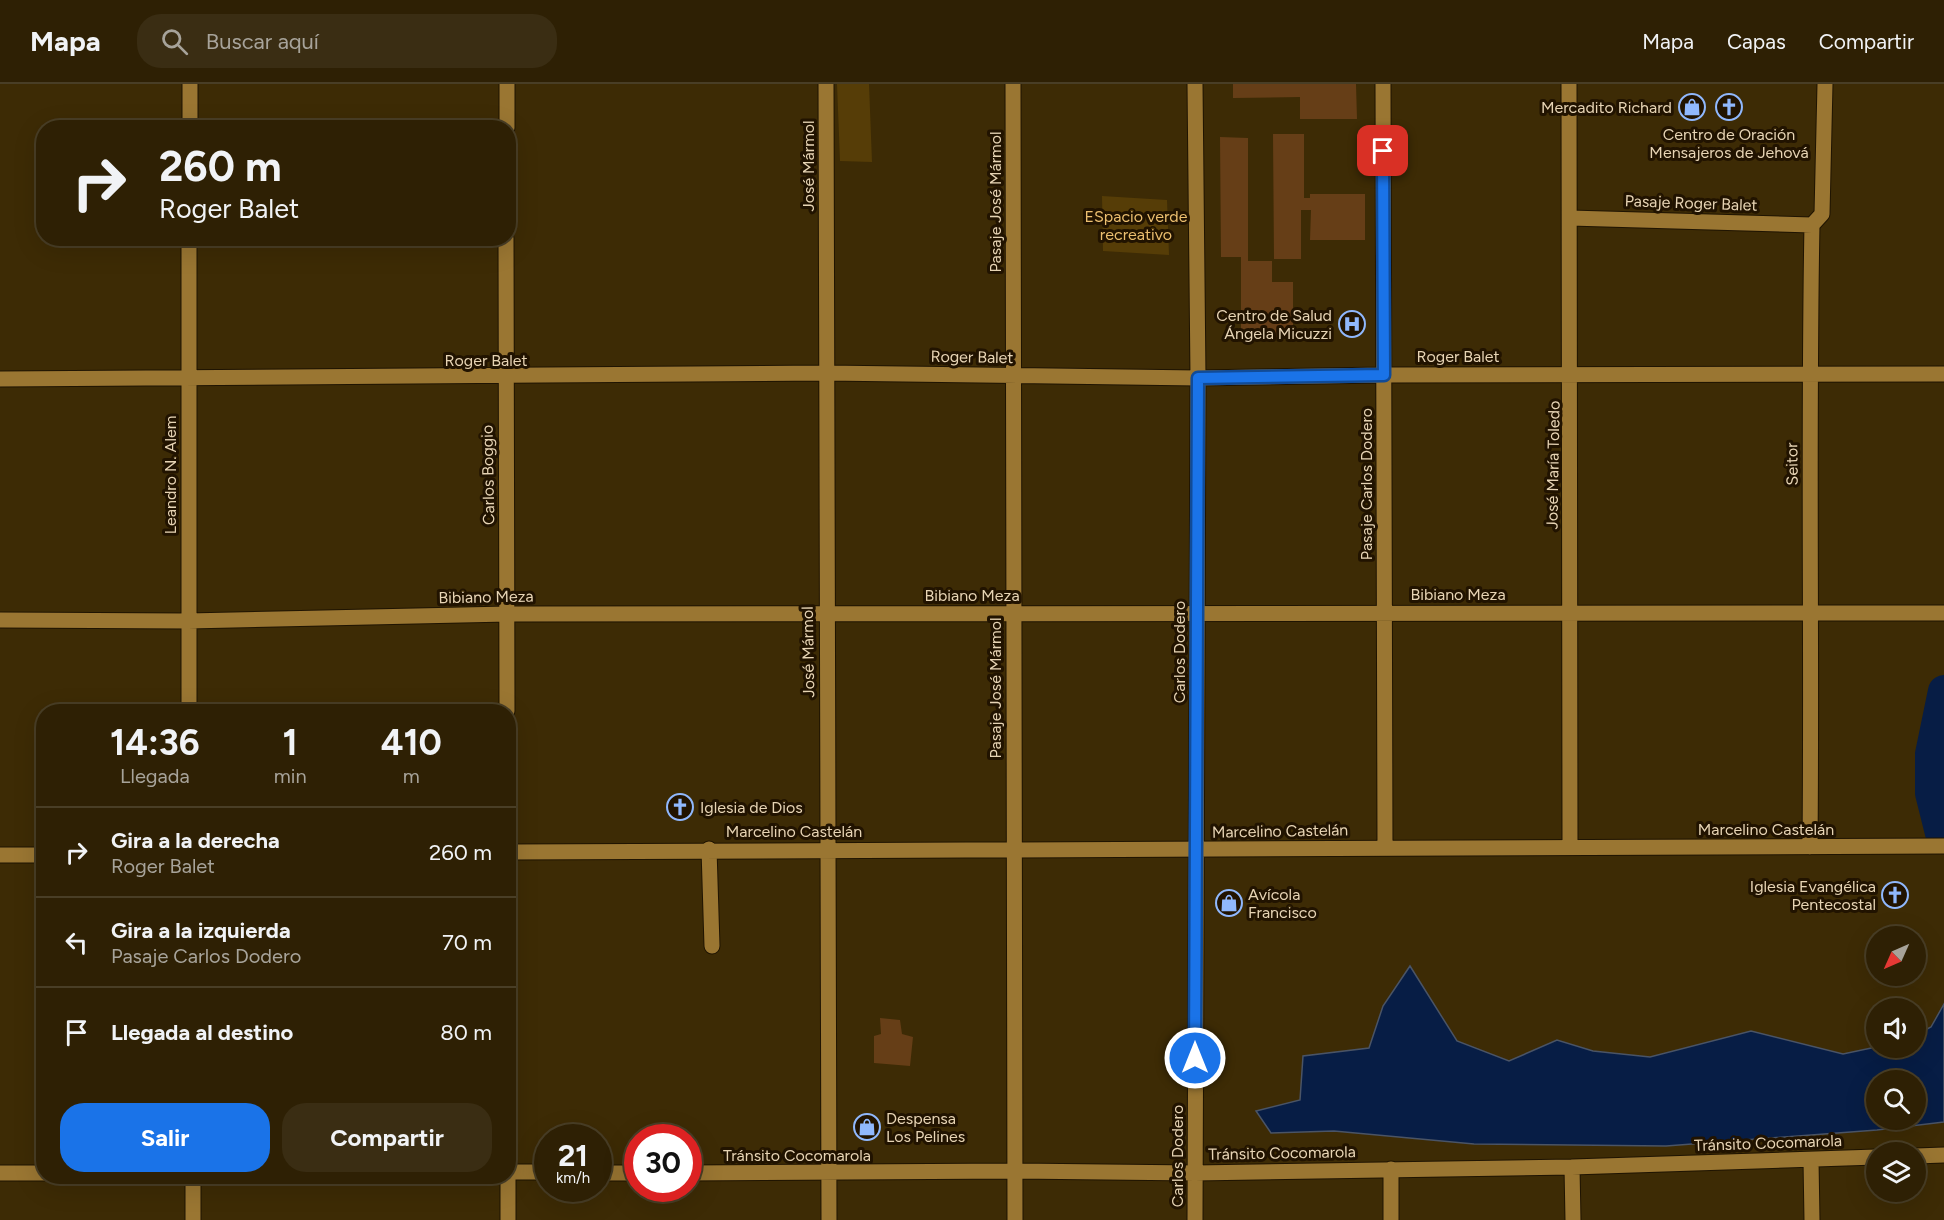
<!DOCTYPE html>
<html lang="es">
<meta charset="utf-8">
<style>
:root{--surface:#2e2004;--page:#3a2d13;--text:#f1f3f6;--muted:#a7a39a;--line:#493e26;--accent:#1a73e8}
body{margin:0;font-family:Figtree,sans-serif;background:var(--page);color:var(--text);height:100vh;display:flex;flex-direction:column;font-size:22px;white-space:nowrap}
*{box-sizing:border-box;margin:0}
p{font-size:20px;color:var(--muted)}
.icon{flex:none;width:33px;height:33px;fill:none;stroke:currentColor;stroke-width:2;stroke-linecap:round;stroke-linejoin:round}
.map{position:relative;flex:1;overflow:hidden}
.drawer{position:absolute;left:36px;top:620px;width:480px;height:480px;display:flex;flex-direction:column;background:var(--surface);border-radius:24px;box-shadow:0 6px 24px #0002,0 0 0 2px var(--line)}
.drawer>*{flex:none}
.top-card{position:absolute;left:36px;top:36px;width:480px;height:126px;border-radius:24px;box-shadow:0 6px 24px #0002,0 0 0 2px var(--line);background:#2e2004;color:var(--text);overflow:hidden}
.needle{width:39px;rotate:225deg}
.controls{position:absolute;left:1866px;top:842px;display:grid;gap:12px}
.controls a{display:grid;place-items:center;width:60px;height:60px;border-radius:50%;background:var(--surface);box-shadow:0 6px 24px #0002,0 0 0 2px var(--line);font-size:30px}
.speed{position:absolute;left:534px;top:1040px;display:flex;gap:12px;font-size:30px;font-weight:700;text-align:center}
.speed>*{display:grid;place-content:center;width:78px;height:78px;border-radius:50%;background:var(--surface);box-shadow:0 6px 24px #0002,0 0 0 2px var(--line);line-height:1}
.speed small{font-size:15px;font-weight:400}
.speed .limit{border:9px solid #d22;background:#fff;color:#111}
.pin{position:absolute;display:grid;place-items:center;width:51px;height:51px;color:#fff;margin:-26px;border-radius:12px;box-shadow:0 3px 9px #0006}
.me{position:absolute;width:66px;margin:-33px;rotate:0deg;stroke-linejoin:round;filter:drop-shadow(0 0 4px #0008)}
.turn{display:flex;align-items:center;gap:21px;height:126px;padding:0 24px;font-size:27px}
.turn .icon{width:78px;height:78px;stroke-width:2.5}
.turn b{display:block;font-size:42px;line-height:51px}
.eta{display:flex;justify-content:space-evenly;align-items:center;height:102px;text-align:center}
.eta b{font-size:36px;font-weight:700;line-height:42px}
.action{display:flex;gap:12px;margin-top:auto;padding:12px 24px}
.action a{flex:1;height:69px;border-radius:24px;background:var(--accent);color:#fff;font-size:24px;font-weight:700;line-height:69px;text-align:center}
.action a+a{background:var(--page);color:var(--text)}
ul{padding:0;list-style:none}
li{display:flex;align-items:center;gap:18px;height:90px;padding:0 24px;border-top:2px solid var(--line)}
li div{flex:1}
li b{display:block;font-size:22px}
li em{font-style:normal}
header{display:flex;align-items:center;gap:36px;box-sizing:border-box;height:84px;padding:0 30px;background:var(--surface);border-bottom:2px solid var(--line)}
header strong{font-size:28px}
nav{display:flex;gap:33px;margin-inline-start:auto;font-size:21px}
.search{width:420px;height:54px;background:var(--page);display:flex;align-items:center;gap:15px;box-sizing:border-box;padding:0 21px;border-radius:24px;color:var(--muted);font-size:22px}
.map>svg:first-child{display:block}
</style>
<header>
<strong>Mapa</strong>
<div class="search"><svg class="icon" aria-label="search" viewBox="0 0 24 24"><circle cx="10" cy="10" r="6"/><path d="M15 15l6 6"/></svg>Buscar aquí</div>
<nav><a>Mapa</a><a>Capas</a><a>Compartir</a></nav>
</header>
<div class="map">
<svg width="1944" height="1136" viewBox="0 0 1944 1136">
<rect width="100%" height="100%" fill="#3d2b05"/>
<path fill="#563d07" d="M837,0H869L872,78L840,77Z
M1102,112L1167,116L1169,171L1103,167Z"/>
<path fill="#071d45" stroke="#4a5466" stroke-width="1.5" fill-rule="evenodd" d="M1410,882L1457,957L1509,977L1557,956L1593,967L1650,973L1751,947L1843,970L1876,963H1916V951L1931,943L1944,920V1038L1877,1046L1666,1062L1474,1060L1334,1047L1271,1049L1256,1027L1300,1016L1303,972L1369,964L1383,922ZM1876,996H1916V1035H1876Z"/>
<g fill="none" stroke-linecap="round" stroke-linejoin="round">
<path stroke="#071d45" stroke-width="32" d="M1941,749L1931,709V670L1944,607"/>
</g>
<path fill="#663e17" d="M1233,0H1356L1357,35H1300V13L1233,14Z
M1273,50H1304V114H1310V110H1365V156H1310L1311,126H1301V175H1274Z
M1220,53L1248,54V177H1272V198H1293V253H1241V173H1221Z
M880,934L900,936L902,950L913,953L910,982L874,979V952L881,950Z"/>
<g fill="none" stroke-linecap="round" stroke-linejoin="round">
<defs>
<path id="minor" d="M826,0L829,1136
M1013,0L1015,1136
M1383,0L1385,764
M1569,0L1570,762
M190,44V0
M507,44V0
M1570,134L1812,141
M506,154L507,627
M0,295L826,289L1198,294L1384,291L1944,290
M0,536L188,537L508,530L1944,529
M189,627V154
M1810,763C1812,555 1808,348 1812,141L1822,130L1825,0
M709,765L712,862
M508,768L1944,762
M0,771H44
M1916,1072L1944,1071
M1811,1076L1812,1136
M1572,1083L1573,1136
M508,1088H548
M0,1089H44
M598,1089H638
M688,1089L1015,1087L1195,1089L1572,1083L1876,1073
M508,1092V1136
M193,1136V1092
M1195,1136L1198,294L1195,0
M1391,1136V1085"/>
</defs>
<use href="#minor" stroke="#1f1402" stroke-width="17"/>
<use href="#minor" stroke="#9a7632" stroke-width="15"/>
</g>
<g fill="none" stroke-linecap="round" stroke-linejoin="round">
<defs>
<path id="route" d="M1195,974L1198,294L1384,291L1383,67"/>
</defs>
<use href="#route" stroke="#114b97" stroke-width="15"/>
<use href="#route" stroke="#1a73e8" stroke-width="10"/>
</g>
<defs>
<symbol id="shop-ring" viewBox="-11 -11 22 22"><circle r="9.5" fill="#211300" stroke="#90b8fd" stroke-width="1.5"/><path d="M-5-2.5h2.3a2.7 3.5 0 0 1 5.4 0H5L5.5 6h-11ZM-1.5-2.5h3a1.5 2.3 0 0 0-3 0Z" fill="#90b8fd"/></symbol>
<symbol id="church-ring" viewBox="-11 -11 22 22"><circle r="9.5" fill="#211300" stroke="#90b8fd" stroke-width="1.5"/><path d="M-1.2-6h2.4v3.5h3.3v2.4h-3.3V6h-2.4V-.1h-3.3v-2.4h3.3Z" fill="#90b8fd"/></symbol>
<symbol id="hospital-ring" viewBox="-11 -11 22 22"><circle r="9.5" fill="#211300" stroke="#90b8fd" stroke-width="1.5"/><path d="M-5-5h3v3.5h4V-5h3V5h-3V1.5h-4V5h-3Z" fill="#90b8fd"/></symbol>
</defs>
<g fill-rule="evenodd">
<use href="#shop-ring" x="1677" y="8" width="30" height="30"/>
<use href="#church-ring" x="1714" y="8" width="30" height="30"/>
<use href="#hospital-ring" x="1337" y="225" width="30" height="30"/>
<use href="#church-ring" x="665" y="708" width="30" height="30"/>
<use href="#church-ring" x="1880" y="796" width="30" height="30"/>
<use href="#shop-ring" x="1214" y="804" width="30" height="30"/>
<use href="#shop-ring" x="852" y="1028" width="30" height="30"/>
</g>
<g text-anchor="middle" dominant-baseline="central" stroke-width="6" stroke-linejoin="round" paint-order="stroke">
<g font-size="16" fill="#e7d4b4" stroke="#211300" text-anchor="end">
<text x="1672" y="23">Mercadito Richard</text>
<text x="1729" y="50" text-anchor="middle">Centro de Oración<tspan x="1729" dy="18">Mensajeros de Jehová</tspan></text>
<text x="1332" y="231">Centro de Salud<tspan x="1332" dy="18">Ángela Micuzzi</tspan></text>
<text x="700" y="723" text-anchor="start">Iglesia de Dios</text>
<text x="1876" y="802">Iglesia Evangélica<tspan x="1876" dy="18">Pentecostal</tspan></text>
<text x="1248" y="810" text-anchor="start">Avícola<tspan x="1248" dy="18">Francisco</tspan></text>
<text x="886" y="1034" text-anchor="start">Despensa<tspan x="886" dy="18">Los Pelines</tspan></text>
</g>
<g font-size="16" fill="#e7d4b4" stroke="#211300">
<text transform="translate(808 82) rotate(-90)">José Mármol</text>
<text transform="translate(995 118) rotate(-90)">Pasaje José Mármol</text>
<text transform="translate(1691 119) rotate(2)">Pasaje Roger Balet</text>
<text x="1458" y="272">Roger Balet</text>
<text transform="translate(972 273) rotate(1)">Roger Balet</text>
<text x="486" y="276">Roger Balet</text>
<text transform="translate(1792 380) rotate(-91)">Seitor</text>
<text transform="translate(1553 381) rotate(-89)">José María Toledo</text>
<text transform="translate(170 391) rotate(-90)">Leandro N. Alem</text>
<text transform="translate(488 391) rotate(-91)">Carlos Boggio</text>
<text transform="translate(1366 400) rotate(-90)">Pasaje Carlos Dodero</text>
<text x="1458" y="510">Bibiano Meza</text>
<text x="972" y="511">Bibiano Meza</text>
<text transform="translate(486 513) rotate(-1)">Bibiano Meza</text>
<text transform="translate(808 568) rotate(-91)">José Mármol</text>
<text transform="translate(1179 568) rotate(-90)">Carlos Dodero</text>
<text transform="translate(995 604) rotate(-90)">Pasaje José Mármol</text>
<text x="1766" y="745">Marcelino Castelán</text>
<text x="794" y="747">Marcelino Castelán</text>
<text transform="translate(1280 747) rotate(-1)">Marcelino Castelán</text>
<text transform="translate(1768 1059) rotate(-2)">Tránsito Cocomarola</text>
<text transform="translate(1282 1069) rotate(-1)">Tránsito Cocomarola</text>
<text x="797" y="1071">Tránsito Cocomarola</text>
<text transform="translate(1177 1072) rotate(-90)">Carlos Dodero</text>
</g>
<g font-size="16" fill="#ecbf6f" stroke="#211300">
<text x="1136" y="132">ESpacio verde<tspan x="1136" dy="18">recreativo</tspan></text>
</g>
</g>
</svg>
<div class="controls">
<a><svg class="needle" viewBox="-14 -14 28 28"><path d="M0-13l5 13h-10z" fill="#e53935"/><path d="M0 13l5-13h-10z" fill="#a7a39a"/></svg></a>
<a><svg class="icon" aria-label="sound" viewBox="0 0 24 24"><path d="M4 9h4l5-4v14l-5-4H4zM17 9q2 3 0 6"/></svg></a>
<a><svg class="icon" aria-label="search" viewBox="0 0 24 24"><circle cx="10" cy="10" r="6"/><path d="M15 15l6 6"/></svg></a>
<a><svg class="icon" aria-label="layers" viewBox="0 0 24 24"><path d="M12 4l9 5-9 5-9-5zM3 14l9 5 9-5"/></svg></a>
</div>
<div class="speed"><div>21<small>km/h</small></div><div class="limit">30</div></div>
<div class="pin" style="left:1383px;top:67px;background:#d93025"><svg class="icon" aria-label="arrive" viewBox="0 0 24 24"><path d="M6 21V4h12l-3 4 3 4H6"/></svg></div>
<svg class="me" style="left:1195px;top:974px" viewBox="-20 -20 40 40"><circle r="17" fill="#1a73e8" stroke="#fff" stroke-width="3"/><path d="M0-11L8 9 0 5-8 9z" fill="#fff"/></svg>
<div class="top-card">
<div class="turn"><svg class="icon" aria-label="right" viewBox="0 0 24 24"><path d="M7 20v-9h11M14 6l5 5-5 5"/></svg><div><b>260 m</b>Roger Balet</div></div>
</div>
<section class="drawer">
<div class="eta">
<div><b>14:36</b><p>Llegada</p></div>
<div><b>1</b><p>min</p></div>
<div><b>410</b><p>m</p></div>
</div>
<ul>
<li><svg class="icon" aria-label="right" viewBox="0 0 24 24"><path d="M7 20v-9h11M14 6l5 5-5 5"/></svg><div><b>Gira a la derecha</b><p>Roger Balet</p></div><em>260 m</em></li>
<li><svg class="icon" aria-label="left" viewBox="0 0 24 24"><path d="M17 20v-9H6M10 6l-5 5 5 5"/></svg><div><b>Gira a la izquierda</b><p>Pasaje Carlos Dodero</p></div><em>70 m</em></li>
<li><svg class="icon" aria-label="arrive" viewBox="0 0 24 24"><path d="M6 21V4h12l-3 4 3 4H6"/></svg><div><b>Llegada al destino</b></div><em>80 m</em></li>
</ul>
<div class="action"><a>Salir</a><a>Compartir</a></div>
</section>
</div>
